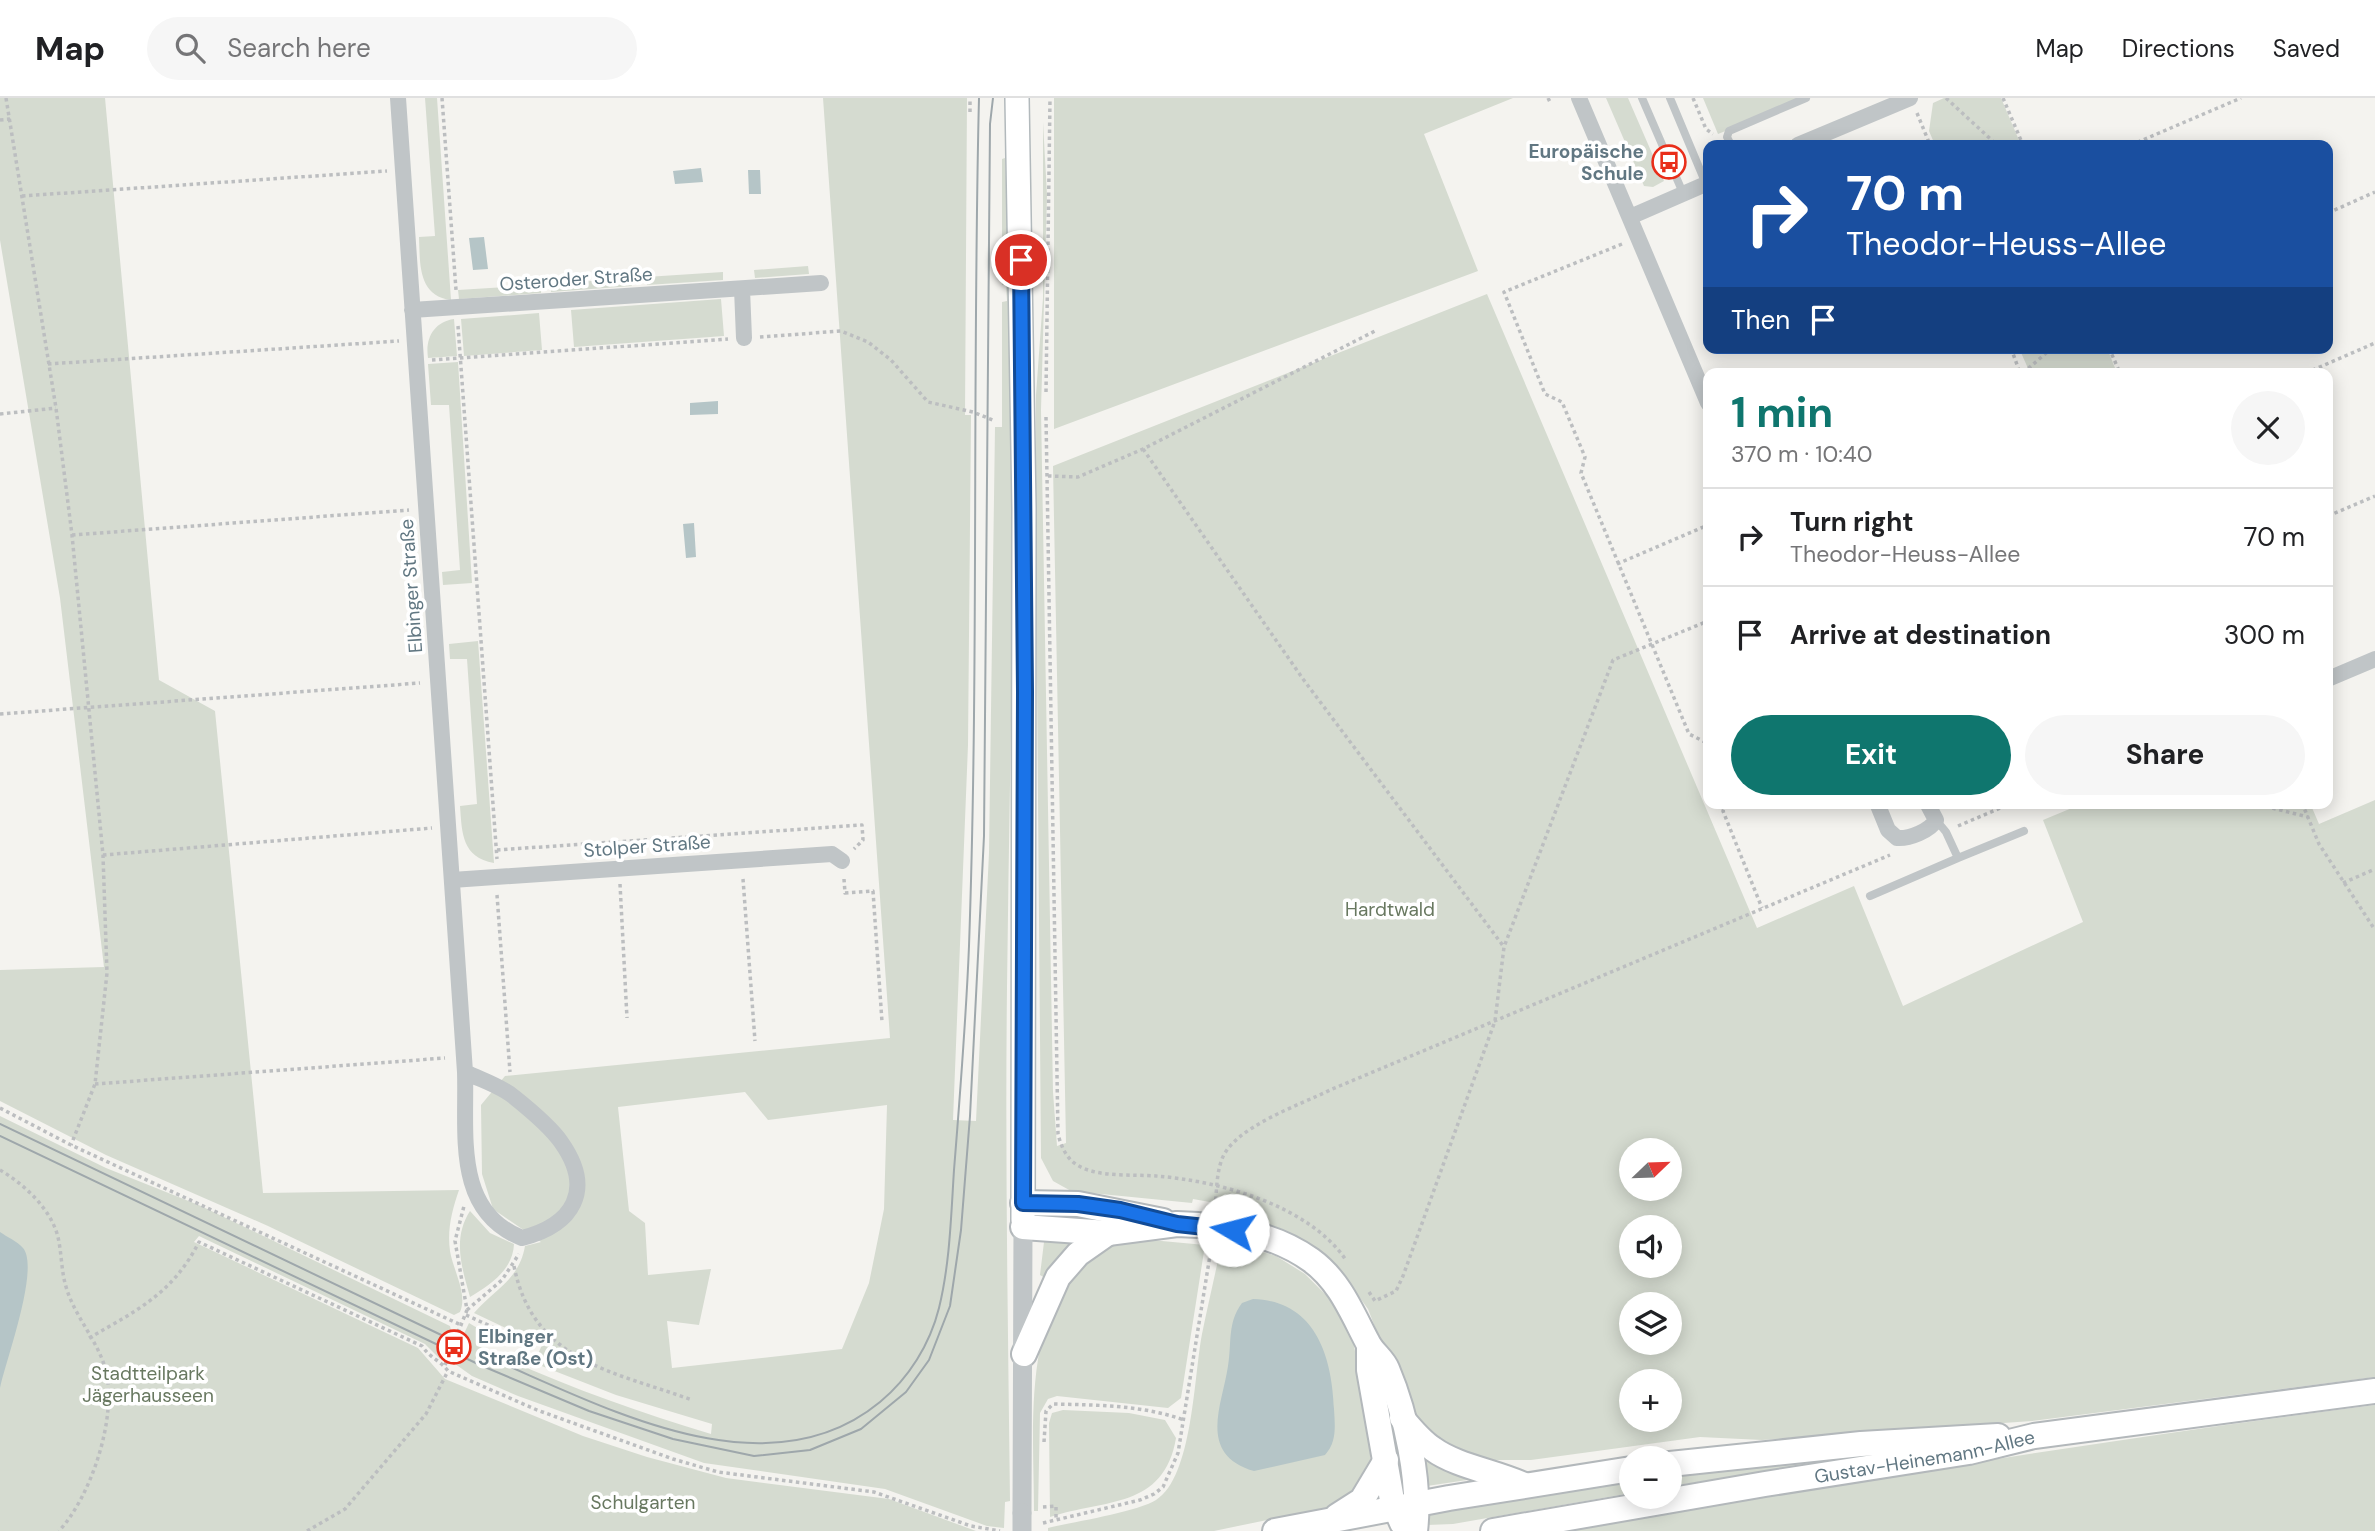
<!DOCTYPE html>
<meta charset="utf-8">
<style>
:root{--surface:#fff;--page:#f6f6f6;--text:#202124;--muted:#757577;--line:#e0e0e0;--accent:#0f766e}
body{margin:0;font-family:"DM Sans",sans-serif;background:var(--page);color:var(--text);height:100vh;display:flex;flex-direction:column;font-size:26px;white-space:nowrap}
*{box-sizing:border-box;margin:0}
p{font-size:23px;color:var(--muted)}
.icon{flex:none;width:38px;height:38px;fill:none;stroke:currentColor;stroke-width:2;stroke-linecap:round;stroke-linejoin:round}
.map{position:relative;flex:1;overflow:hidden}
.panel{position:absolute;left:1703px;top:270px;width:630px;height:441px;display:flex;flex-direction:column;background:var(--surface);border-radius:14px;box-shadow:0 4px 18px #0003}
.panel>*{flex:none}
.banner{position:absolute;left:1703px;top:42px;width:630px;height:214px;border-radius:14px;box-shadow:0 4px 18px #0003;background:#1a4fa0;color:#fff;overflow:hidden}
.needle{width:46px;rotate:67deg}
.controls{position:absolute;left:1619px;top:1040px;display:grid;gap:14px}
.controls a{display:grid;place-items:center;width:63px;height:63px;border-radius:50%;background:var(--surface);box-shadow:0 4px 18px #0003;font-size:35px}
.pin{position:absolute;display:grid;place-items:center;width:60px;height:60px;color:#fff;margin:-30px;border:4px solid #fff;border-radius:50%;box-shadow:0 2px 7px #0007}
.me{position:absolute;width:77px;margin:-38px;rotate:278deg;stroke-linejoin:round;filter:drop-shadow(0 0 5px #0008)}
.turn{display:flex;align-items:center;gap:24px;height:147px;padding:0 28px;font-size:32px}
.turn .icon{width:91px;height:91px;stroke-width:2.5}
.turn b{display:block;font-size:49px;line-height:60px}
.then{display:flex;align-items:center;height:66px;padding:0 28px;background:#0003;gap:14px;font-size:26px}
.round{display:grid;place-items:center;flex:none;width:74px;height:74px;border-radius:37px;background:var(--page)}
.overview{display:flex;align-items:center;justify-content:space-between;height:119px;padding:0 28px}
h1{font-size:42px;font-weight:700;line-height:52px;color:var(--accent)}
.action{display:flex;gap:14px;margin-top:auto;padding:14px 28px}
.action a{flex:1;height:80px;border-radius:42px;background:var(--accent);color:#fff;font-size:28px;font-weight:700;line-height:80px;text-align:center}
.action a+a{background:var(--page);color:var(--text)}
ul{padding:0;list-style:none}
li{display:flex;align-items:center;gap:21px;height:98px;padding:0 28px;border-top:2px solid var(--line)}
li div{flex:1}
li b{display:block;font-size:26px}
li em{font-style:normal}
header{display:flex;align-items:center;gap:42px;box-sizing:border-box;height:98px;padding:0 35px;background:var(--surface);border-bottom:2px solid var(--line)}
header strong{font-size:33px}
nav{display:flex;gap:38px;margin-inline-start:auto;font-size:24px}
.search{width:490px;height:63px;background:var(--page);display:flex;align-items:center;gap:18px;box-sizing:border-box;padding:0 24px;border-radius:38px;color:var(--muted);font-size:26px}
.map>svg:first-child{display:block}
</style>
<header>
<strong>Map</strong>
<div class="search"><svg class="icon" aria-label="search" viewBox="0 0 24 24"><circle cx="10" cy="10" r="6"/><path d="M15 15l6 6"/></svg>Search here</div>
<nav><a>Map</a><a>Directions</a><a>Saved</a></nav>
</header>
<div class="map">
<svg width="2375" height="1433" viewBox="0 0 2375 1433">
<rect width="100%" height="100%" fill="#f4f3ef"/>
<path fill="#d5dbd0" fill-rule="evenodd" d="M0,0H105L159,582L215,613L263,1095L459,1092C452,1112 447,1132 450,1153C453,1172 468,1196 460,1214L454,1217L268,1128L106,1057L0,1003V872L104,869L60,500L0,142Z
M425,0H437L451,202C418,198 420,166 419,139L435,138Z
M823,0H967L965,317H971L968,647L953,1022L976,1023L989,755L995,329H1002V204L1007,203L1006,187H1002V61L1005,60C1020,337 1010,613 1007,890C1005,1061 1008,1232 1010,1403L1005,1404L1004,1430L987,1428L885,1391L704,1365L518,1298L472,1278L451,1263L469,1225L479,1231L482,1241L478,1248C554,1284 631,1312 711,1336L712,1326L616,1297L534,1265L542,1247L474,1215C496,1190 519,1182 525,1148L541,1144L493,1111L482,1076L481,1007L505,978L890,940ZM745,994L768,1022L887,1007L884,1111L869,1185L842,1251L672,1270L667,1223L699,1227L711,1171L648,1177L645,1125L629,1113L618,1009Z
M1054,0H1513L1424,36L1478,173L1054,331Z
M1606,0H1628L1664,83L1653,89L1644,88Z
M1703,0H1806L1718,36Z
M1944,0H2001L2021,47H1935L1929,33L1933,5Z
M1043,24L1047,97L1041,312L1053,994L1057,1048L1066,1045L1053,368L1487,196L1757,830L1854,788L1903,908L2083,824L2043,722L2084,705H2310L2319,726L2375,702V1279L2032,1323L1762,1342L1700,1339L1531,1362H1480L1450,1352L1419,1326L1396,1283L1368,1211L1337,1169L1297,1139L1241,1116L1243,1110L1193,1101L1192,1105L1071,1093L1053,1083L1041,1060L1036,461V297L1043,200ZM1631,1052H1670V1090H1631ZM1631,1129H1670V1167H1631ZM1631,1206H1670V1244H1631ZM1631,1283H1670V1321H1631Z
M808,168L809,176L755,180L754,172Z
M723,174V182L647,187L646,179Z
M631,180L632,188L551,194V186Z
M540,187L541,195L459,201L458,192Z
M721,201L724,238L574,249L571,212Z
M539,215L542,252L464,258L461,221Z
M454,221L457,258L428,260C425,240 434,224 454,221Z
M2019,250H2107L2117,275H2030Z
M458,264L472,485L443,487L442,474L460,472L449,307H431L428,266Z
M478,543L494,765C462,759 462,736 460,708L477,706L467,561H450L449,546Z
M0,1018L106,1070L201,1108L450,1228L451,1233L440,1261L425,1246L199,1138L194,1144L418,1250L445,1281L583,1338L647,1359L726,1380L889,1401L976,1433H0Z
M470,1113L490,1135L514,1146C513,1172 490,1187 470,1199C462,1170 452,1141 470,1113Z
M1151,1142L1205,1147L1181,1300L1168,1310L1057,1298L1048,1301L1040,1315L1038,1413H1034C1034,1334 1021,1214 1089,1158C1105,1145 1132,1144 1151,1142Z
M1044,1144L1073,1145L1045,1180L1040,1177Z
M1239,1147L1276,1158L1305,1176L1332,1203L1343,1222L1354,1247L1370,1346V1366L1358,1392L1334,1408L1214,1433H1048V1430C1073,1424 1137,1414 1156,1402C1193,1379 1194,1276 1202,1236C1208,1207 1215,1177 1221,1148L1239,1152Z
M2375,1307V1433H1568C1836,1385 2105,1342 2375,1307Z
M1063,1312L1129,1315L1165,1322L1176,1340C1164,1411 1105,1401 1050,1419L1049,1325L1052,1315Z
M1420,1355L1467,1379V1382L1427,1388Z
M1803,1364V1369L1670,1388V1378Z
M1631,1383V1395L1453,1426L1427,1427V1416Z"/>
<path fill="#b5c5c7" d="M701,70L703,84L675,86L673,73Z
M748,72H760L761,96H749Z
M484,139L488,171L473,172L469,140Z
M718,303V316L690,317V305Z
M694,425L696,459L686,460L683,426Z
M0,1134C7,1139 17,1143 23,1150C40,1170 6,1262 0,1290Z
M1253,1201C1316,1203 1332,1259 1334,1311C1335,1328 1337,1344 1325,1357L1254,1373C1197,1356 1222,1308 1228,1268C1232,1245 1227,1225 1242,1205Z"/>
<g fill="none" stroke-linecap="round" stroke-linejoin="round">
<defs>
<path id="secondary" d="M1017,0L1024,410L1023,1122"/>
<g id="primary">
<path d="M1023,1105L1078,1106L1163,1123"/>
<path d="M1023,1129L1108,1135L1177,1126L1198,1127"/>
<path d="M1232,1132C1262,1136 1287,1145 1311,1162C1340,1183 1352,1215 1368,1245C1373,1255 1383,1261 1387,1271C1406,1316 1421,1384 1415,1433"/>
<path d="M1369,1248V1272L1392,1402L1402,1425"/>
<path d="M1024,1256L1058,1179L1078,1156L1108,1135"/>
<path d="M1402,1320C1411,1331 1421,1343 1433,1351C1456,1368 1496,1374 1524,1387"/>
<path d="M1670,1366L1861,1346L1998,1338"/>
<path d="M1337,1418L1362,1402L1386,1362"/>
<path d="M1275,1433L1449,1400L1631,1371"/>
<path id="s1" d="M1493,1433L1765,1386L1969,1354L2034,1338L2375,1293"/>
</g>
</defs>
<use href="#secondary" stroke="#b2b9bc" stroke-width="26"/>
<use href="#primary" stroke="#b3b8bb" stroke-width="28"/>
<path stroke="#bcbec0" stroke-width="3.5" stroke-dasharray="3.5 3.5" stroke-linecap="butt" d="M6,0L56,310L72,437L103,757L107,875L95,986L71,1047
M442,0L456,192
M1548,0L1550,4
M1693,0L1706,31L1713,36
M1946,0L1997,47
M2003,0L2023,47
M970,14V0
M1917,15L1930,47
M0,22L10,21
M2131,47L2241,0
M22,98L387,73
M2328,115L2375,94
M1622,146L1504,194L1545,296L1562,304L1585,359L1581,375L1689,636L1705,644L1708,650
M458,228L497,761
M760,239L841,233L868,244L891,262L928,304L973,314L995,323
M2011,250L2020,275
M2109,250L2120,275
M432,262L728,241
M48,266L399,243
M2023,275L2052,250
M2306,275L2375,245
M1046,294L1050,0
M0,316L56,310
M1046,319L1058,1036C1061,1048 1066,1060 1077,1067C1098,1080 1133,1076 1156,1078C1220,1083 1308,1107 1346,1162
M1143,351L1303,581L1504,849
M1048,378L1078,379L1143,351L1375,233
M2328,418L2375,398
M72,437L409,412
M1617,466L1708,427
M0,616L420,585
M1726,705L1723,713L1762,810
M2252,705L2308,719
M2302,705L2319,746L2375,832
M1958,728L2012,705
M497,752L862,727L863,742L854,751
M103,757L432,730
M743,781L755,943
M844,781L845,795L873,793L882,924
M2343,785L2375,771
M620,786L627,920
M497,797L510,974
M95,986L445,960
M0,1010L71,1047L461,1227
M0,1072C24,1086 51,1111 58,1139C62,1157 61,1174 67,1192C76,1220 99,1245 106,1273C117,1321 91,1398 59,1433
M1215,1109C1217,1092 1216,1077 1222,1061C1234,1029 1300,1007 1330,992L1890,757
M514,1168C533,1264 613,1273 692,1302
M1369,1194L1375,1203L1396,1193L1403,1178L1495,923L1504,849L1613,562L1708,523
M467,1212L502,1182L519,1156
M466,1217L499,1232L493,1246
M89,1240C138,1212 173,1195 199,1144L422,1248C430,1260 441,1263 448,1273L537,1312L673,1361L718,1374L874,1394L971,1428L1000,1433
M445,1267L467,1212L455,1143L464,1108
M1044,1344L1046,1313L1053,1306C1097,1307 1142,1307 1184,1322
M1043,1409L1056,1408V1422
M1043,1425L1140,1402L1154,1396L1163,1389L1178,1355L1211,1151
M307,1433L345,1411L426,1316L448,1273"/>
<path stroke="#c0c5c7" stroke-width="8" d="M1642,0L1683,95
M1670,0L1706,86
M1731,47L1727,39L1729,33L1806,0
M1936,722L1946,734L1958,760L2024,733
M1870,798L1958,760"/>
<path stroke="#c0c5c7" stroke-width="16" d="M398,0L465,974C467,1035 453,1113 522,1140C573,1127 595,1092 561,1044C550,1028 529,1011 514,999C501,988 481,982 465,974
M1579,0L1708,305
M1798,47L1910,0
M1630,119L1708,85
M742,191L744,240
M412,212L821,185
M2328,581L2375,561
M1877,705L1888,732L1897,740C1909,741 1930,733 1936,722L1927,705
M452,782L832,756L842,763"/>
<path stroke="#c0c5c7" stroke-width="19" d="M1022,1415L1023,1129"/>
<use href="#secondary" stroke="#fff" stroke-width="23"/>
<use href="#primary" stroke="#fff" stroke-width="24"/>
<path stroke="#9ea7ab" stroke-width="2" d="M0,1026L458,1245
M0,1038L480,1267L589,1313L673,1341L754,1358L810,1352L861,1331L906,1294L929,1262L950,1208L961,1132L970,1018L984,738L990,26L993,0
M506,1267C618,1316 771,1394 880,1304C909,1280 930,1246 939,1210C950,1165 951,1118 954,1072C960,998 966,923 969,848C979,565 972,283 979,0"/>
<defs>
<path id="primary-bridge" d="M1198,1127L1232,1132"/>
</defs>
<use href="#primary-bridge" stroke="#b3b8bb" stroke-width="28" stroke-linecap="butt"/>
<path stroke="#c0c5c7" stroke-width="19" d="M1022,1433V1415"/>
<use href="#primary-bridge" stroke="#fff" stroke-width="24"/>
</g>
<g fill="none" stroke-linecap="round" stroke-linejoin="round">
<defs>
<path id="route" d="M1021,162L1025,594L1023,1105L1078,1106L1120,1112L1177,1126L1233,1132"/>
</defs>
<use href="#route" stroke="#114b97" stroke-width="18"/>
<use href="#route" stroke="#1a73e8" stroke-width="12"/>
</g>
<defs>
<symbol id="bus-ring" viewBox="-11 -11 22 22"><circle r="9.5" fill="#fff" stroke="#e92e1a" stroke-width="1.5"/><path d="M-5-6H5V4H4V6H2V4H-2V6H-4V4H-5ZM-3.5-4V0h7V-4ZM-3.5 1.2v1.5H-2V1.2ZM2 1.2v1.5H3.5V1.2Z" fill="#e92e1a"/></symbol>
</defs>
<g fill-rule="evenodd">
<use href="#bus-ring" x="1650" y="45" width="38" height="38"/>
<use href="#bus-ring" x="435" y="1230" width="38" height="38"/>
</g>
<g text-anchor="middle" dominant-baseline="central" stroke-width="7" stroke-linejoin="round" paint-order="stroke">
<g font-size="19" font-weight="bold" fill="#617782" stroke="#fff" text-anchor="end">
<text x="1644" y="53">Europäische<tspan x="1644" dy="22">Schule</tspan></text>
<text x="478" y="1238" text-anchor="start">Elbinger<tspan x="478" dy="22">Straße (Ost)</tspan></text>
</g>
<g font-size="19" fill="#617782" stroke="#fff">
<text transform="translate(576 181) rotate(-4)">Osteroder Straße</text>
<text transform="translate(411 488) rotate(-94)">Elbinger Straße</text>
<text transform="translate(647 748) rotate(-4)">Stolper Straße</text>
<text stroke="none"><textPath href="#s1" startOffset="438">Gustav-Heinemann-Allee</textPath></text>
</g>
<g font-size="19" fill="#687860" stroke="#fff">
<text x="1390" y="811">Hardtwald</text>
<text x="148" y="1275">Stadtteilpark<tspan x="148" dy="22">Jägerhausseen</tspan></text>
<text x="643" y="1404">Schulgarten</text>
</g>
</g>
</svg>
<div class="controls">
<a><svg class="needle" viewBox="-14 -14 28 28"><path d="M0-13l5 13h-10z" fill="#e53935"/><path d="M0 13l5-13h-10z" fill="#757577"/></svg></a>
<a><svg class="icon" aria-label="sound" viewBox="0 0 24 24"><path d="M4 9h4l5-4v14l-5-4H4zM17 9q2 3 0 6"/></svg></a>
<a><svg class="icon" aria-label="layers" viewBox="0 0 24 24"><path d="M12 4l9 5-9 5-9-5zM3 14l9 5 9-5"/></svg></a>
<a>+</a>
<a>−</a>
</div>
<div class="pin" style="left:1021px;top:162px;background:#d93025"><svg class="icon" aria-label="arrive" viewBox="0 0 24 24"><path d="M6 21V4h12l-3 4 3 4H6"/></svg></div>
<svg class="me" style="left:1233px;top:1132px" viewBox="-20 -20 40 40"><circle r="19" fill="#fff"/><path d="M0-13L10 11 0 6-10 11z" fill="#1a73e8"/></svg>
<div class="banner">
<div class="turn"><svg class="icon" aria-label="right" viewBox="0 0 24 24"><path d="M7 20v-9h11M14 6l5 5-5 5"/></svg><div><b>70 m</b>Theodor-Heuss-Allee</div></div>
<div class="then">Then<svg class="icon" aria-label="arrive" viewBox="0 0 24 24"><path d="M6 21V4h12l-3 4 3 4H6"/></svg></div>
</div>
<section class="panel">
<div class="overview"><div><h1>1 min</h1><p>370 m · 10:40</p></div><a class="round"><svg class="icon" aria-label="close" viewBox="0 0 24 24"><path d="M6 6l12 12M18 6L6 18"/></svg></a></div>
<ul>
<li><svg class="icon" aria-label="right" viewBox="0 0 24 24"><path d="M7 20v-9h11M14 6l5 5-5 5"/></svg><div><b>Turn right</b><p>Theodor-Heuss-Allee</p></div><em>70 m</em></li>
<li><svg class="icon" aria-label="arrive" viewBox="0 0 24 24"><path d="M6 21V4h12l-3 4 3 4H6"/></svg><div><b>Arrive at destination</b></div><em>300 m</em></li>
</ul>
<div class="action"><a>Exit</a><a>Share</a></div>
</section>
</div>
